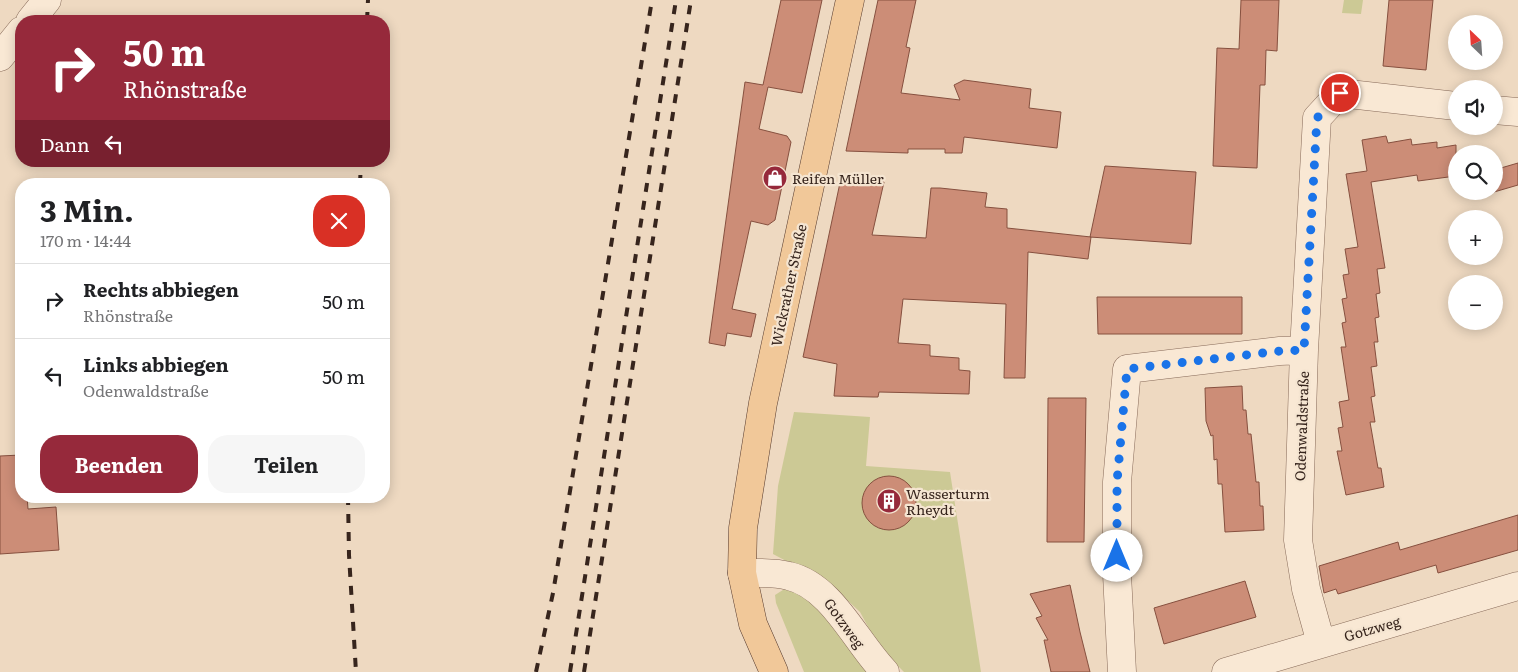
<!DOCTYPE html>
<html lang="de">
<meta charset="utf-8">
<style>
:root{--surface:#fff;--page:#f6f6f6;--text:#202124;--muted:#757577;--line:#e0e0e0;--accent:#96293b}
body{margin:0;font-family:Literata,serif;background:var(--page);color:var(--text);height:100vh;display:flex;flex-direction:column;font-size:19px;white-space:nowrap}
*{box-sizing:border-box;margin:0}
p{font-size:16px;color:var(--muted)}
.icon{flex:none;width:28px;height:28px;fill:none;stroke:currentColor;stroke-width:2;stroke-linecap:round;stroke-linejoin:round}
.map{position:relative;flex:1;overflow:hidden}
.panel{position:absolute;left:15px;top:178px;width:375px;height:325px;display:flex;flex-direction:column;background:var(--surface);border-radius:20px;box-shadow:0 2px 12px #0003}
.panel>*{flex:none}
.hud{position:absolute;left:15px;top:15px;width:375px;height:152px;border-radius:20px;box-shadow:0 2px 12px #0003;background:#96293b;color:#fff;overflow:hidden}
.needle{width:32px;rotate:335deg}
.buttons{position:absolute;left:1448px;top:15px;display:grid;gap:10px}
.buttons a{display:grid;place-items:center;width:55px;height:55px;border-radius:50%;background:var(--surface);box-shadow:0 2px 12px #0003;font-size:25px}
.pin{position:absolute;display:grid;place-items:center;width:42px;height:42px;color:#fff;margin:-21px;border:2px solid #fff;border-radius:50%;box-shadow:0 1px 5px #0007}
.me{position:absolute;width:55px;margin:-28px;rotate:0deg;stroke-linejoin:round;filter:drop-shadow(0 0 4px #0008)}
.turn{display:flex;align-items:center;gap:18px;height:105px;padding:0 25px;font-size:22px}
.turn .icon{width:65px;height:65px;stroke-width:2.5}
.turn b{display:block;font-size:35px;line-height:42px}
.then{display:flex;align-items:center;height:48px;padding:0 25px;background:#0003;gap:10px;font-size:19px}
.round{display:grid;place-items:center;flex:none;width:52px;height:52px;border-radius:20px;background:var(--page)}
.summary{display:flex;align-items:center;justify-content:space-between;height:85px;padding:0 25px}
h1{font-size:30px;font-weight:700;line-height:38px}
.button{display:flex;gap:10px;margin-top:auto;padding:10px 25px}
.button a{flex:1;height:58px;border-radius:20px;background:var(--accent);color:#fff;font-size:20px;font-weight:700;line-height:58px;text-align:center}
.button a+a{background:var(--page);color:var(--text)}
ul{padding:0;list-style:none}
li{display:flex;align-items:center;gap:15px;height:75px;padding:0 25px;border-top:1px solid var(--line)}
li div{flex:1}
li b{display:block;font-size:19px}
li em{font-style:normal}
.map>svg:first-child{display:block}
</style>
<div class="map">
<svg width="1518" height="672" viewBox="0 0 1518 672">
<rect width="100%" height="100%" fill="#eed9c1"/>
<path fill="#ccc995" d="M1344,0H1363L1361,14L1342,13Z
M794,412L870,417L866,466L950,472L981,672H904L879,647L860,612L831,585L773,554L778,486Z
M786,588L809,594L871,672H804L776,603L775,595Z"/>
<path fill="#cc8d77" stroke="#86503f" d="M781,0H822L802,93L768,87L759,129L787,136L791,142L775,220L768,225L751,221L732,309L756,314L751,337L727,333L725,346L709,343L745,82L763,85Z
M878,0H916L906,47L910,48L901,93L960,100L954,85L964,80L1031,89L1029,108L1061,112L1057,148L964,137L962,153H945V149H908V153L846,151Z
M1241,0H1279L1277,51L1266,50L1265,85H1260L1257,168L1213,166L1217,48L1239,49Z
M1389,0H1433L1426,70L1383,66Z
M1386,136L1388,143L1411,139L1412,145L1437,142V148L1456,145V176L1418,181L1417,175L1371,182L1385,268L1377,269L1380,293L1376,294L1379,317L1375,318L1378,342H1374L1377,366L1371,367L1375,396L1371,397L1375,422H1370L1378,468H1381L1384,487L1346,495L1337,451H1342L1338,428L1343,427L1339,402L1349,400L1341,347H1346L1342,323L1346,322L1342,299L1347,298L1343,275L1349,274L1345,249L1358,247L1346,174L1367,171L1362,140Z
M1518,163V185L1494,192V170Z
M1105,166L1196,172L1191,244L1090,237Z
M841,178L884,182L872,235L926,238L931,188H940L987,193L985,207L1007,209V228L1091,237L1088,259L1028,252L1025,378H1004L1006,304L903,299L898,343L930,345V356L959,358V370L970,371L969,394L879,392L878,397H873L834,396L837,364L803,357Z
M1097,297H1242V334H1098Z
M1242,386L1243,410H1246L1248,434H1251L1256,482H1259L1260,506H1263L1264,530L1225,532L1222,484H1218L1217,459L1214,460L1213,435L1211,436L1206,421L1205,388Z
M1048,398H1086L1084,542H1047Z
M21,455V496H27L28,509L56,507L59,550L0,554V456Z
M862 503a27 27 0 1 1 54 0a27 27 0 1 1-54 0Z
M1518,515V550L1438,573L1436,565L1338,594L1336,589L1324,593L1319,566L1398,542L1400,550Z
M1245,581L1256,617L1164,644L1154,608Z
M1070,585L1080,632L1090,672H1051L1044,640H1048L1036,618L1042,616L1030,594Z"/>
<g fill="none" stroke-linecap="round" stroke-linejoin="round">
<defs>
<path id="minor" d="M30,21L47,0
M0,57L21,31
M1494,110L1518,112
M742,573C757,573 774,572 789,576C832,586 855,641 885,672
M1321,643L1306,589L1298,540L1304,350L1317,118L1340,93L1456,106
M1122,672L1117,574V482L1127,369L1280,351L1304,350
M1226,672L1518,586"/>
<path id="major" d="M774,672L753,624L742,573L743,528L763,403L850,0"/>
</defs>
<use href="#minor" stroke="#876a59" stroke-width="29"/>
<use href="#major" stroke="#55392d" stroke-width="29"/>
<use href="#minor" stroke="#f9e8d4" stroke-width="28"/>
<use href="#major" stroke="#f1c899" stroke-width="28"/>
<path stroke="#37251d" stroke-width="4" stroke-dasharray="9 9" stroke-linecap="butt" d="M367,21L368,0
M360,184L361,161
M348,496L349,555L356,672
M536,672L553,593L652,0
M570,672L676,0
M584,672L691,0"/>
</g>
<g fill="none" stroke-linecap="round" stroke-linejoin="round">
<path stroke="#1a73e8" stroke-width="9" stroke-dasharray="0 16.2" d="M1117,556V482L1127,369L1280,351L1304,350L1317,118L1340,93"/>
</g>
<defs>
<symbol id="shop-disc" viewBox="-11 -11 22 22"><circle r="9.5" fill="#96293b" stroke="#f5e5d1"/><path d="M-5-2.5h2.3a2.7 3.5 0 0 1 5.4 0H5L5.5 6h-11ZM-1.5-2.5h3a1.5 2.3 0 0 0-3 0Z" fill="#fff"/></symbol>
<symbol id="building-disc" viewBox="-11 -11 22 22"><circle r="9.5" fill="#96293b" stroke="#f5e5d1"/><path d="M-4-6H4V6H1V3H-1V6H-4ZM-2.5-4.3h1.7v1.8h-1.7ZM.8-4.3h1.7v1.8H.8ZM-2.5-1h1.7V.8h-1.7ZM.8-1h1.7V.8H.8Z" fill="#fff"/></symbol>
</defs>
<g fill-rule="evenodd">
<use href="#shop-disc" x="761" y="164" width="28" height="28"/>
<use href="#building-disc" x="875" y="487" width="28" height="28"/>
</g>
<g text-anchor="middle" dominant-baseline="central" stroke-width="4.5" stroke-linejoin="round" paint-order="stroke">
<g font-size="14" fill="#37251d" stroke="#f5e5d1" text-anchor="start">
<text x="792" y="178">Reifen Müller</text>
<text x="906" y="493">Wasserturm<tspan x="906" dy="16">Rheydt</tspan></text>
</g>
<g font-size="14" fill="#37251d" stroke="#f5e5d1">
<text transform="translate(788 285) rotate(-78)">Wickrather Straße</text>
<text transform="translate(1301 426) rotate(-88)">Odenwaldstraße</text>
<text transform="translate(845 623) rotate(54)">Gotzweg</text>
<text transform="translate(1372 628) rotate(-16)">Gotzweg</text>
</g>
</g>
</svg>
<div class="buttons">
<a><svg class="needle" viewBox="-14 -14 28 28"><path d="M0-13l5 13h-10z" fill="#e53935"/><path d="M0 13l5-13h-10z" fill="#757577"/></svg></a>
<a><svg class="icon" aria-label="sound" viewBox="0 0 24 24"><path d="M4 9h4l5-4v14l-5-4H4zM17 9q2 3 0 6"/></svg></a>
<a><svg class="icon" aria-label="search" viewBox="0 0 24 24"><circle cx="10" cy="10" r="6"/><path d="M15 15l6 6"/></svg></a>
<a>+</a>
<a>−</a>
</div>
<div class="pin" style="left:1340px;top:93px;background:#d93025"><svg class="icon" aria-label="arrive" viewBox="0 0 24 24"><path d="M6 21V4h12l-3 4 3 4H6"/></svg></div>
<svg class="me" style="left:1117px;top:556px" viewBox="-20 -20 40 40"><circle r="19" fill="#fff"/><path d="M0-13L10 11 0 6-10 11z" fill="#1a73e8"/></svg>
<div class="hud">
<div class="turn"><svg class="icon" aria-label="right" viewBox="0 0 24 24"><path d="M7 20v-9h11M14 6l5 5-5 5"/></svg><div><b>50 m</b>Rhönstraße</div></div>
<div class="then">Dann<svg class="icon" aria-label="left" viewBox="0 0 24 24"><path d="M17 20v-9H6M10 6l-5 5 5 5"/></svg></div>
</div>
<section class="panel">
<div class="summary"><div><h1>3 Min.</h1><p>170 m · 14:44</p></div><a class="round" style="background:#d93025;color:#fff"><svg class="icon" aria-label="close" viewBox="0 0 24 24"><path d="M6 6l12 12M18 6L6 18"/></svg></a></div>
<ul>
<li><svg class="icon" aria-label="right" viewBox="0 0 24 24"><path d="M7 20v-9h11M14 6l5 5-5 5"/></svg><div><b>Rechts abbiegen</b><p>Rhönstraße</p></div><em>50 m</em></li>
<li><svg class="icon" aria-label="left" viewBox="0 0 24 24"><path d="M17 20v-9H6M10 6l-5 5 5 5"/></svg><div><b>Links abbiegen</b><p>Odenwaldstraße</p></div><em>50 m</em></li>
</ul>
<div class="button"><a>Beenden</a><a>Teilen</a></div>
</section>
</div>
